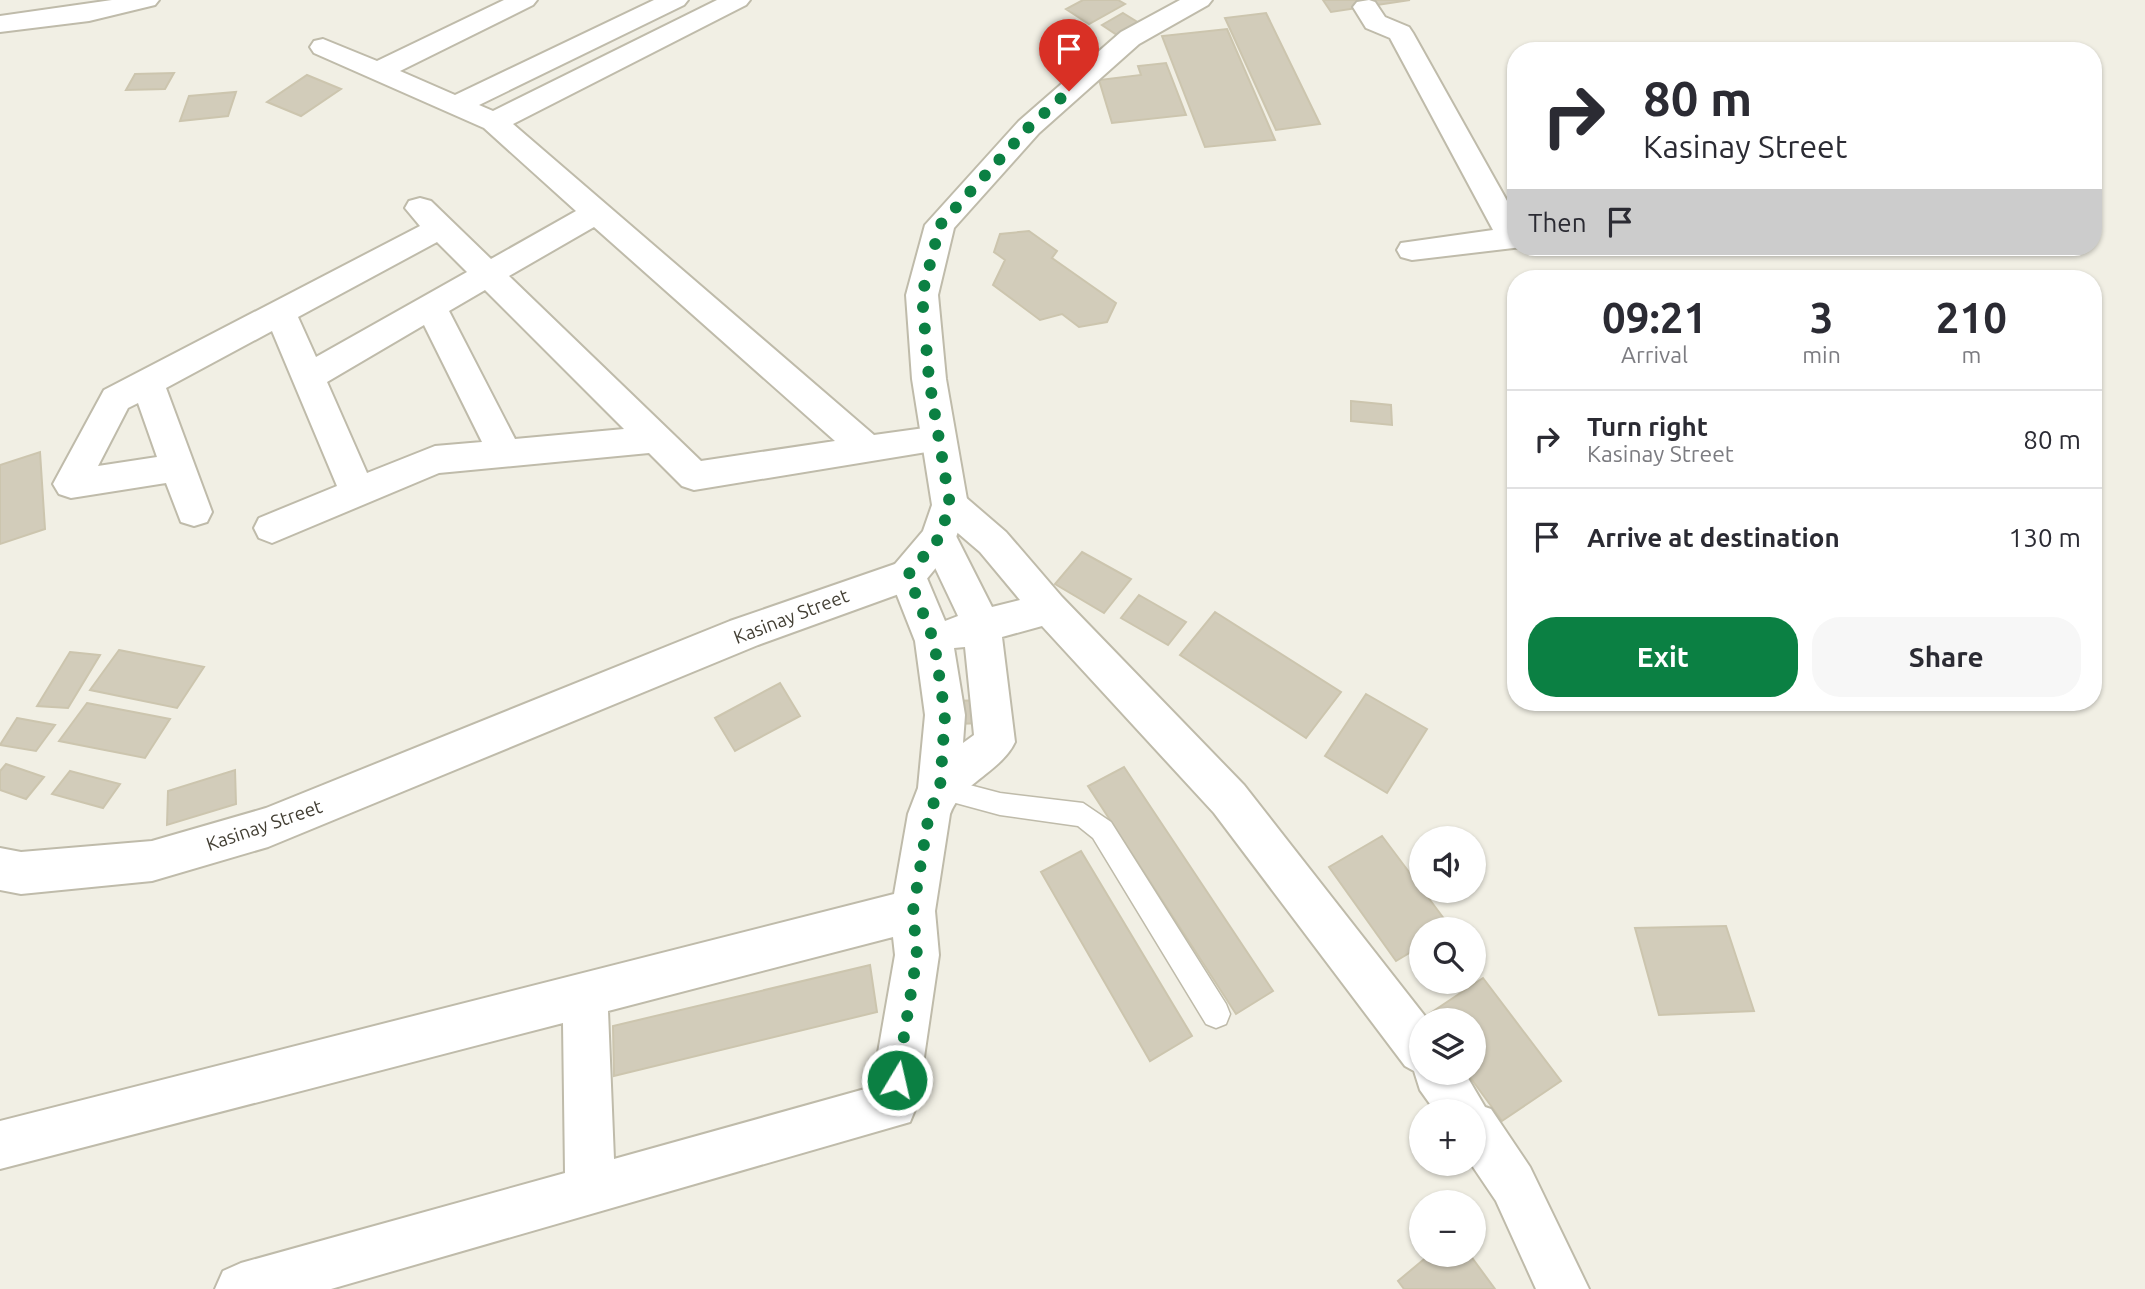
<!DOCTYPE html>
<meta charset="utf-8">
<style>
:root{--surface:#fff;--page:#f7f7f7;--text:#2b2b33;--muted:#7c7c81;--line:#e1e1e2;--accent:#0b8043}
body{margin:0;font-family:Ubuntu,sans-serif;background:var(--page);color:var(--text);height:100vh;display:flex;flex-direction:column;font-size:26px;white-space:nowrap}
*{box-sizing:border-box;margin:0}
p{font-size:23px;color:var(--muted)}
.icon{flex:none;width:38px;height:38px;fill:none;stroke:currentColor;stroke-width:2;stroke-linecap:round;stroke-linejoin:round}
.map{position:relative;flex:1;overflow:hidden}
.sheet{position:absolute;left:1507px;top:270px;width:595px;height:441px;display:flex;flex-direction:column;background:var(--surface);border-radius:28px;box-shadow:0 2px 5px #0004}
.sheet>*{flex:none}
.hud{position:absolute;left:1507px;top:42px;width:595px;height:214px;border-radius:28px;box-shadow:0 2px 5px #0004;background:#fff;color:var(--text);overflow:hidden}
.buttons{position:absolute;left:1409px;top:826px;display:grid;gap:14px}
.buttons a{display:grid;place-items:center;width:77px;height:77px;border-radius:50%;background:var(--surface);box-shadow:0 2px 5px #0004;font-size:35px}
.pin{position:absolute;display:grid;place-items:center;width:60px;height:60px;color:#fff;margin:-72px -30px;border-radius:50% 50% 50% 0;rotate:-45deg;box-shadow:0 0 7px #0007}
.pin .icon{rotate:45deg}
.me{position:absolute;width:77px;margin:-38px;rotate:9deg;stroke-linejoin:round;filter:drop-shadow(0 0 5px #0008)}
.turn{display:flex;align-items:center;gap:24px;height:147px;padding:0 21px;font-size:32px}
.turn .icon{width:91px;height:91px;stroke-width:2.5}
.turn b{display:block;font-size:49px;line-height:60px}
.then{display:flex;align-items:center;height:66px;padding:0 21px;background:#0003;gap:14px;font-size:26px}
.eta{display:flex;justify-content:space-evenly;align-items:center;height:119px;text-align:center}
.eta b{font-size:42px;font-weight:600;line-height:49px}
.button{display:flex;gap:14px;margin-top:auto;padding:14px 21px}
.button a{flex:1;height:80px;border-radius:28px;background:var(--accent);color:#fff;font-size:28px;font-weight:600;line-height:80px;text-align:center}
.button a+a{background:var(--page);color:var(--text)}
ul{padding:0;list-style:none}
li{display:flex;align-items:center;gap:21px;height:98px;padding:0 21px;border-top:2px solid var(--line)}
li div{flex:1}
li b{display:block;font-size:26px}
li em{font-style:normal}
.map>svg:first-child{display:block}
</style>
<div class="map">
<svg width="2145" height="1289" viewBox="0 0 2145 1289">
<rect width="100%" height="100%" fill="#f1efe4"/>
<path fill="#d2ccba" stroke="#ccc5ae" stroke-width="2" d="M1083,0H1118L1125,4L1089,24L1066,9Z
M1323,0H1410L1331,12Z
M1123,13L1139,23L1117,35L1102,25Z
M1266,13L1320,124L1276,130L1225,18Z
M1074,28L1087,42L1069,48L1056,34Z
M1227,29L1275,140L1205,147L1162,36Z
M1166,63L1186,115L1112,123L1099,80L1141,75L1138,66Z
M174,73L165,89L126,90L135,74Z
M307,75L341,89L301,116L267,102Z
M236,92L228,116L180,121L189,96Z
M1029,231L1057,251L1052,258L1116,303L1107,322L1079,327L1062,314L1040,320L993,285L1005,260L994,252L1000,234Z
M1351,401L1391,405L1392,425L1351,421Z
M40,452L45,529L0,544V465Z
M1082,552L1131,579L1104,613L1055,584Z
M1139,595L1186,622L1168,645L1121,618Z
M1215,612L1341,692L1306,738L1180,655Z
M119,650L204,667L177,708L90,690Z
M70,652L100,655L68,708L37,706Z
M780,683L800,716L735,751L715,718Z
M1366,694L1427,729L1387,793L1325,756Z
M982,700L983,723L956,724V701Z
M87,703L170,719L145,758L59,741Z
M17,718L55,725L36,751L0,745Z
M6,764L44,777L26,799L0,790V771Z
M1124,767L1273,991L1236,1014L1088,786Z
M235,770L236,804L167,825L168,791Z
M70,771L120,784L103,808L52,794Z
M1382,836L1451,928L1421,929V946L1396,961L1329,867Z
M1081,851L1192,1036L1150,1061L1041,872Z
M1726,926L1754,1011L1659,1015L1635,928Z
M870,965L877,1012L614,1076L613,1026Z
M1483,978L1561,1081L1502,1121L1467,1073H1474V1020H1429L1426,1016Z
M1429,1255H1470L1495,1289H1404L1398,1281Z"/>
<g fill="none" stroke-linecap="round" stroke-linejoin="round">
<defs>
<path id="service" d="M939,777L1000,793L1083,803L1111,822L1226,1004L1230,1014L1226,1024L1216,1028L1206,1024L1093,838L1078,826L1000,815L930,796L927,788L930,780Z"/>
<path id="minor" d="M504,0H537L533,5L400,71L455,95L654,0H688L684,5L479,105L493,111L717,0H750L746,5L513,124L874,435L939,426L951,430L956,439L951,448L694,490L682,486L649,453L439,473L272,543L259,538L254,528L259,518L337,486L272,331L166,388L212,512L207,522L194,526L181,522L166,483L71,498L59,494L53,484L104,390L420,226L405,208L409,201L420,198L431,201L491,259L576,211L484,128L314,53L310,47L314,41L323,39L377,61ZM594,227L835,441L701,461L509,276ZM437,242L467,272L316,357L298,317ZM485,290L624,429L515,439L449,311ZM424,325L482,442L435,446L367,473L327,382ZM138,403L157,457L98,466L128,408Z
M1369,0L1375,2L1385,17L1409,27L1413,33L1516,217V247H1522L1412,260L1401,257L1397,250L1401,243L1493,230L1390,38L1366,28L1353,7L1357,2Z
M950,491L963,495L1006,532L1062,597L1244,785L1428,1020H1421V1073H1465L1485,1107L1491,1109L1530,1167L1589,1289H1536L1496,1201L1471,1164H1474V1111H1435L1420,1090L1414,1071L1405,1066L1214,813L1042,626L1002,637L1015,742C1001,772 962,782 950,814L935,911L939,955L917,1105L910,1122L331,1289H215L223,1271L241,1263L565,1173L563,1023L0,1169V1121L894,894L908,814L918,788L925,715L915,641L889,575L895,564L908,560L921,564L945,621L958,616L921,538L926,528L939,523L952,527L937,515L932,505L937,495ZM952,528L980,552L1020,600L992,607ZM965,647L974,735L963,743L965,715L954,648ZM893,937L895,955L872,1087L614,1159L608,1011Z"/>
<path id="tertiary" d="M112,0H159L155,5L89,21L0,32V16Z
M1180,0H1212L1208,5L1139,44L1039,133L954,228L938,295L946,379L968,505L952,548L921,586L758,645L268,847L152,881L21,894L0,890V848L21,852L152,841L266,808L730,621L895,564L923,531L932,505L912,379L906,295L925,225L1019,121L1121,32Z"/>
</defs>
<use href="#service" stroke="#bfbbaa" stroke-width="3"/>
<use href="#minor" stroke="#bfbbaa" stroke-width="4"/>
<use href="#tertiary" stroke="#bfbbaa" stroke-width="4"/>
<use href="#service" fill="#fff" fill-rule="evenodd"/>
<use href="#minor" fill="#fff" fill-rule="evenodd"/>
<use href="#tertiary" fill="#fff" fill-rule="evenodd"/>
</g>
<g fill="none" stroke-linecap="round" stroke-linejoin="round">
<path stroke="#0b8043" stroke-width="12" stroke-dasharray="0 21.6" d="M897,1080L917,955L913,911L929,814L940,788L945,715L934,641L908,575L939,538L950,505L929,379L922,295L940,225L1029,127L1069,91"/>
</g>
<g text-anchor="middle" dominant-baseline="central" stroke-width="7" stroke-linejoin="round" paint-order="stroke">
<g font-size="19" fill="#433f34" stroke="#fff">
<text transform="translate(791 616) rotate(-21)">Kasinay Street</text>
<text transform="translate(264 825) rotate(-19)">Kasinay Street</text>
</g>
</g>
</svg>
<div class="buttons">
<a><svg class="icon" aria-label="sound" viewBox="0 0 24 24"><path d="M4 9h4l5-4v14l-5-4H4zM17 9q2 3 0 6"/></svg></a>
<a><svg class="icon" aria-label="search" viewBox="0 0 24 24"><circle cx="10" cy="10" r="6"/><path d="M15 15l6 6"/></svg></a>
<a><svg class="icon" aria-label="layers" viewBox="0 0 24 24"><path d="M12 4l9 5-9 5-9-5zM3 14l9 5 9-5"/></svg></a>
<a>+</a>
<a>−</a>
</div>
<div class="pin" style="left:1069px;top:91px;background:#d93025"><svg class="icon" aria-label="arrive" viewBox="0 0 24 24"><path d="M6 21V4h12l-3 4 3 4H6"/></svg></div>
<svg class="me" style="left:897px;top:1080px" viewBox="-20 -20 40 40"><circle r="17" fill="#0b8043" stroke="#fff" stroke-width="3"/><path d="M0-11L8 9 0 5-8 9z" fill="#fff"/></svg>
<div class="hud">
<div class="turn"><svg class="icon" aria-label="right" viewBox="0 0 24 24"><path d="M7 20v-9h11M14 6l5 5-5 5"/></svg><div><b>80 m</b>Kasinay Street</div></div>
<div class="then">Then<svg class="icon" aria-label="arrive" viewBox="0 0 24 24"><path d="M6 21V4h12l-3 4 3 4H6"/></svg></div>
</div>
<section class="sheet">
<div class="eta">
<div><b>09:21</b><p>Arrival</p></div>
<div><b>3</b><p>min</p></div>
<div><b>210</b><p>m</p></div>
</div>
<ul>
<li><svg class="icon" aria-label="right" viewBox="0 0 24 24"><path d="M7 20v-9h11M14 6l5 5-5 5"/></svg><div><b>Turn right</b><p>Kasinay Street</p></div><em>80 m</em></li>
<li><svg class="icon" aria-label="arrive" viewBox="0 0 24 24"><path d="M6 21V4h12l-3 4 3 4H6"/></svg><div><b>Arrive at destination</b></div><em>130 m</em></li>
</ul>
<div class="button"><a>Exit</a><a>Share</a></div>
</section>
</div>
